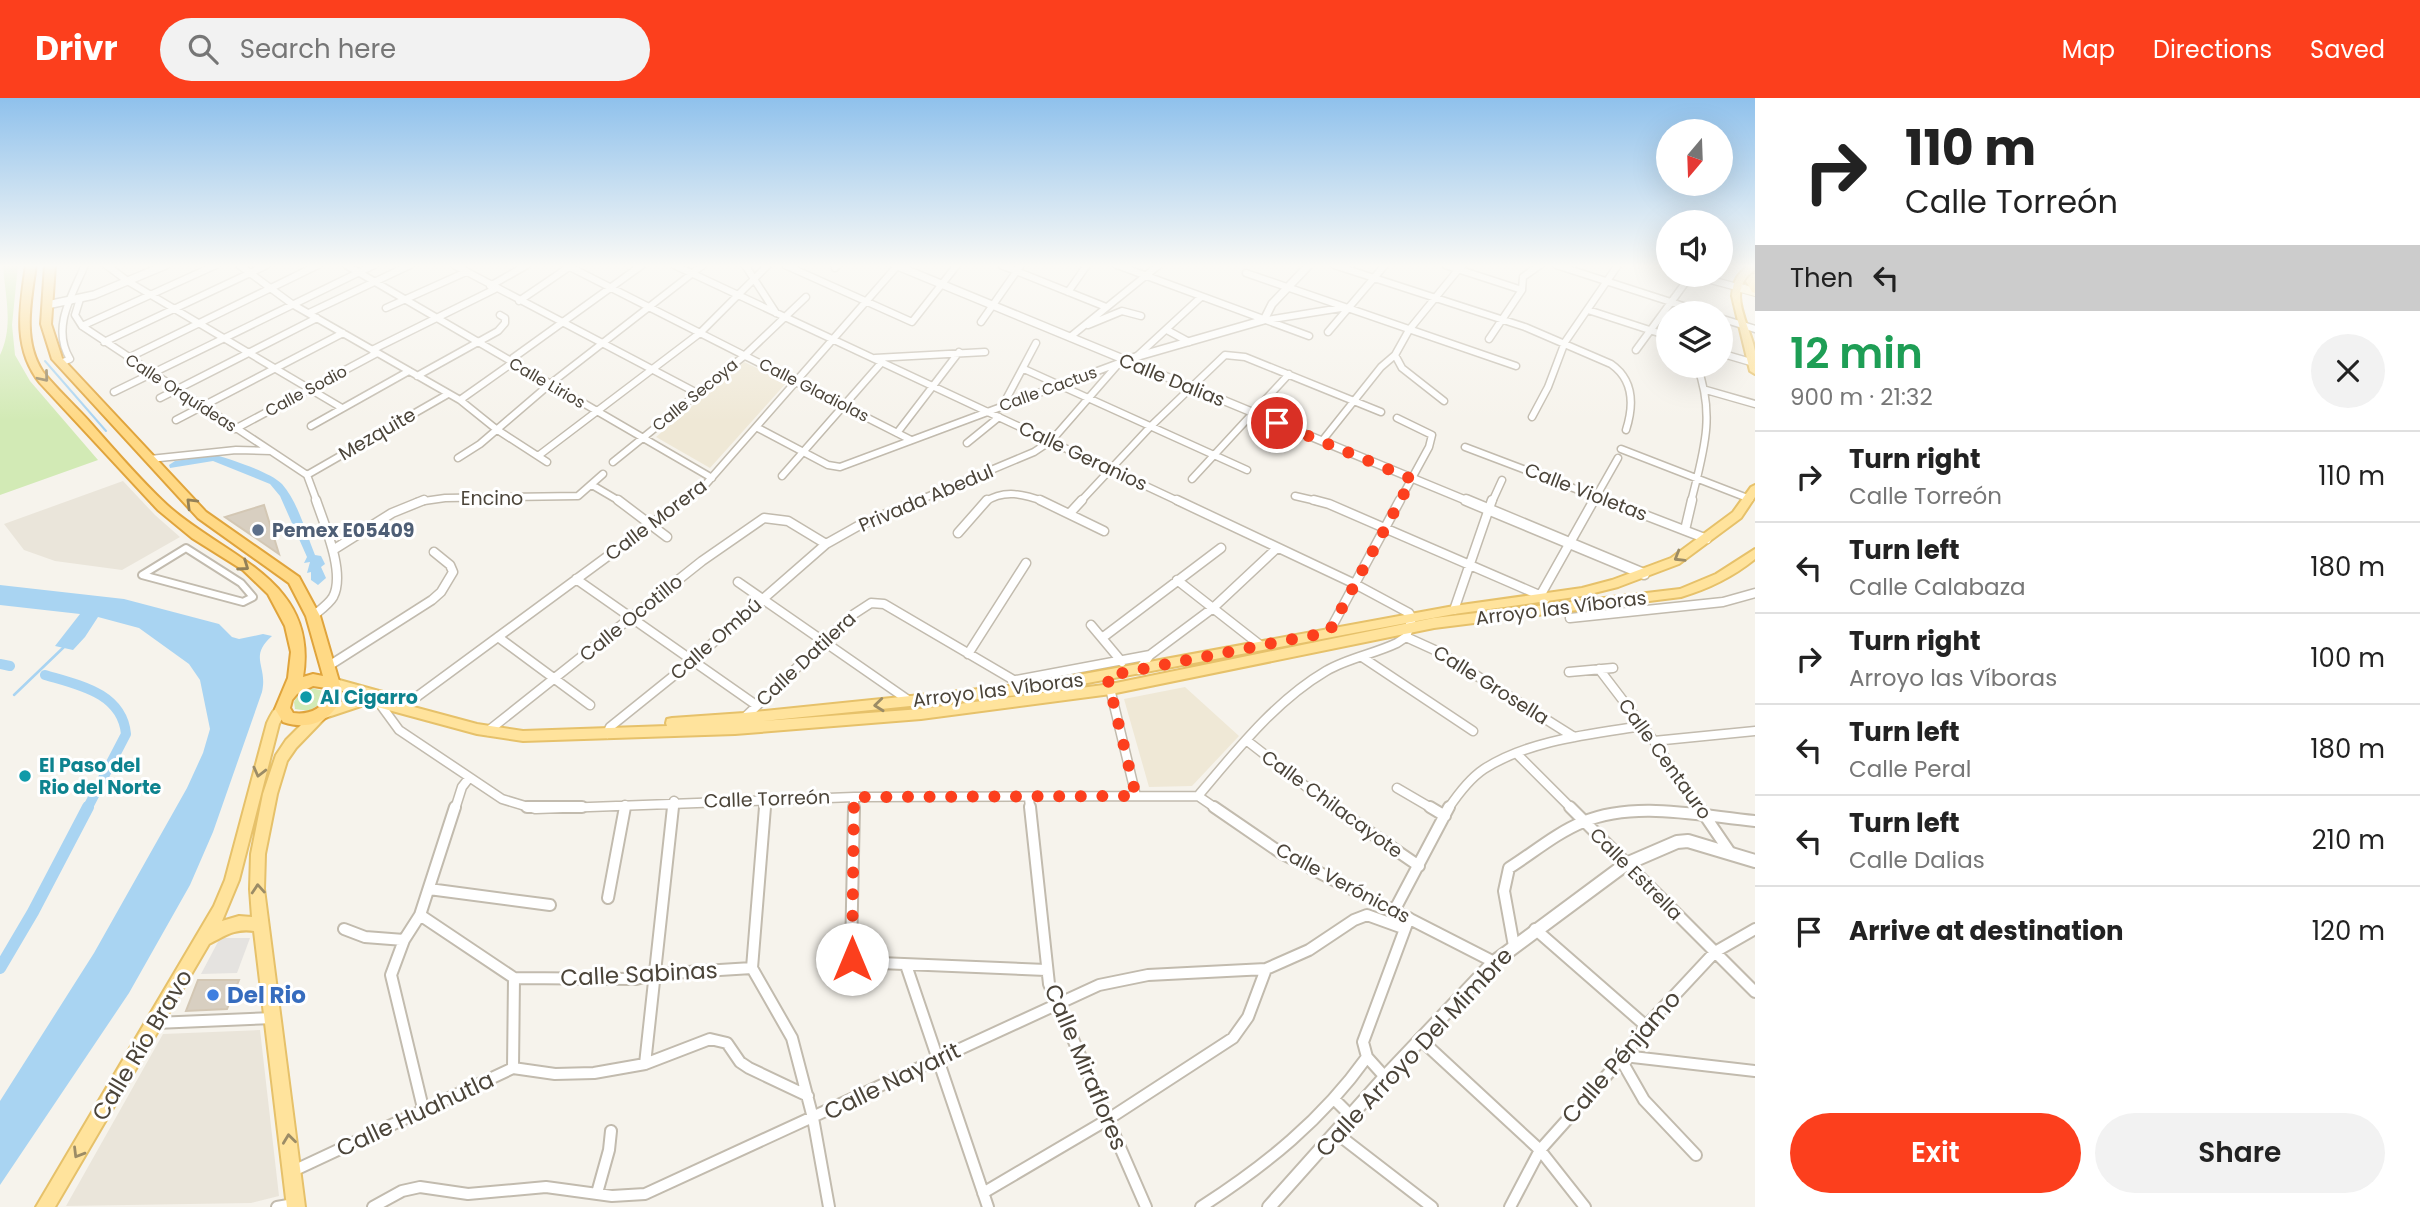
<!DOCTYPE html>
<meta charset="utf-8">
<style>
:root{--surface:#fff;--page:#f2f2f2;--text:#222;--muted:#767676;--line:#e0e0e0;--accent:#fc3f1d}
body{margin:0;font-family:Poppins,sans-serif;background:var(--page);color:var(--text);height:100vh;display:flex;flex-direction:column;font-size:26px;white-space:nowrap}
*{box-sizing:border-box;margin:0}
p{font-size:23px;color:var(--muted)}
.icon{flex:none;width:38px;height:38px;fill:none;stroke:currentColor;stroke-width:2;stroke-linecap:round;stroke-linejoin:round}
.map{position:relative;flex:1;overflow:hidden}
.panel{display:flex;flex-direction:column;background:var(--surface);width:665px}
.panel>*{flex:none}
.hud{background:#fff;color:var(--text);overflow:hidden}
.needle{width:46px;rotate:199deg}
.tools{position:absolute;left:1656px;top:21px;display:grid;gap:14px}
.tools a{display:grid;place-items:center;width:77px;height:77px;border-radius:50%;background:var(--surface);box-shadow:0 7px 28px #0002;font-size:35px}
.pin{position:absolute;display:grid;place-items:center;width:60px;height:60px;color:#fff;margin:-30px;border:4px solid #fff;border-radius:50%;box-shadow:0 2px 7px #0007}
.me{position:absolute;width:77px;margin:-38px;rotate:0deg;stroke-linejoin:round;filter:drop-shadow(0 0 5px #0008)}
.turn{display:flex;align-items:center;gap:24px;height:147px;padding:0 35px;font-size:32px}
.turn .icon{width:91px;height:91px;stroke-width:2.5}
.turn b{display:block;font-size:49px;line-height:60px}
.then{display:flex;align-items:center;height:66px;padding:0 35px;background:#0003;gap:14px;font-size:26px}
.round{display:grid;place-items:center;flex:none;width:74px;height:74px;border-radius:37px;background:var(--page)}
.headline{display:flex;align-items:center;justify-content:space-between;height:119px;padding:0 35px}
h1{font-size:42px;font-weight:600;line-height:52px;color:#1e9e55}
.action{display:flex;gap:14px;margin-top:auto;padding:14px 35px}
.action a{flex:1;height:80px;border-radius:42px;background:var(--accent);color:#fff;font-size:28px;font-weight:600;line-height:80px;text-align:center}
.action a+a{background:var(--page);color:var(--text)}
ul{padding:0;list-style:none}
li{display:flex;align-items:center;gap:21px;height:91px;padding:0 35px;border-top:2px solid var(--line)}
li div{flex:1}
li b{display:block;font-size:26px}
li em{font-style:normal}
header{display:flex;align-items:center;gap:42px;box-sizing:border-box;height:98px;padding:0 35px;background:var(--accent);color:#fff}
header strong{font-size:33px}
nav{display:flex;gap:38px;margin-inline-start:auto;font-size:24px}
.search{width:490px;height:63px;background:var(--page);display:flex;align-items:center;gap:18px;box-sizing:border-box;padding:0 24px;border-radius:38px;color:var(--muted);font-size:26px}
main{display:flex;flex:1;min-height:0}
.map>svg:first-child{display:block}
</style>
<header>
<strong>Drivr</strong>
<div class="search"><svg class="icon" aria-label="search" viewBox="0 0 24 24"><circle cx="10" cy="10" r="6"/><path d="M15 15l6 6"/></svg>Search here</div>
<nav><a>Map</a><a>Directions</a><a>Saved</a></nav>
</header>
<main>
<div class="map">
<svg width="1755" height="1109" viewBox="0 0 1755 1109">
<rect width="100%" height="100%" fill="#f6f3ec"/>
<path fill="#eae5da" d="M123,383L155,417L180,439L122,472L55,463L24,452L4,426Z
M260,932L279,1098L251,1105L66,1108L163,936Z"/>
<path fill="#efe8d6" d="M744,264L787,284L710,370L656,339Z
M1185,589L1239,638L1192,688L1149,689L1124,601Z"/>
<path fill="#d2eab5" d="M3,167H18L12,227L15,257L30,283L98,362L0,397V257C14,228 5,198 3,167Z
M311,590L324,593L323,604L309,613L295,611L294,604L298,597Z"/>
<path fill="#e5e3e0" d="M220,840H250L237,875L201,876Z"/>
<path fill="#a9d4f2" d="M216,357C232,362 270,374 282,386C298,404 306,435 315,457L321,458L325,466L321,469L326,480L318,487L311,482V474L307,475L310,464L304,465L307,459L280,398L270,386L213,363L170,370L169,367L175,363Z
M0,487L124,501L219,526L232,539L239,541L263,536L272,538C248,559 268,568 262,594L213,734L190,787L129,895L0,1087V1003L94,855L187,690L203,655L210,631L200,582L189,566L139,530L98,519L85,539L73,552L55,548L80,516L0,507Z"/>
<g fill="none" stroke-linecap="round" stroke-linejoin="round">
<path stroke="#a9d4f2" stroke-width="2" d="M45,263L106,333"/>
<path stroke="#a9d4f2" stroke-width="2.5" d="M14,597L65,548"/>
<path stroke="#a9d4f2" stroke-width="10" d="M0,566L10,568
M45,577C79,587 122,595 126,636L87,711"/>
<path stroke="#a9d4f2" stroke-width="12" d="M0,870L33,814L88,709"/>
</g>
<path fill="#d8cfc1" stroke="#d3c7b4" stroke-width="2" d="M264,407L279,456L225,419Z
M198,882H239L227,911L186,913Z"/>
<g fill="none" stroke-linecap="round" stroke-linejoin="round">
<defs>
<path id="pedestrian" d="M186,450L241,485L253,499L243,504L142,477Z"/>
<path id="minor-far2" d="M106,167L129,184L342,310
M239,167L292,206L460,302L496,331L547,364
M346,167L712,380
M454,167L697,295
M566,167L911,342
M674,167L1180,404
M745,167L776,215
M785,167L912,224L957,167
M1001,167L1106,209
M1117,167L1309,238
M1334,167L1525,229L1611,266C1634,282 1634,307 1626,332
M1445,167L1522,192
M1556,167L1705,215
M1662,167L1668,169
M835,170L838,167
M1246,175L1516,268
M1692,177L1737,189
M490,188L527,167
M1068,194L1087,167
M80,201L75,217L82,228L271,353
M519,203L572,167
M386,210L466,174
M1588,212L1668,238
M309,215L410,167
M1720,220L1755,231
M1267,222L1341,210
M981,224L1021,167
M1088,227L1122,213L1141,218
M82,228L216,167
M1167,232L1189,244
M1328,234L1385,167
M1070,239L1159,167
M1489,241L1522,192L1523,179L1540,167
M104,244L267,167
M372,252L495,191
M1636,252L1691,177
M1720,255L1754,265
M1395,257L1402,270L1444,303
M128,260L318,167
M875,260L985,254
M1135,260L1201,199
M61,265L70,261C51,230 72,197 85,167
M1024,271L1247,372
M417,278L498,233L505,225V220L500,217
M1706,292L1755,306
M114,294L374,167
M160,300L317,220
M460,302L508,268L513,260L642,167
M1003,307L1036,245
M1532,319L1548,289L1565,244L1618,167
M1397,320L1432,337L1429,349L1399,404
M176,322L343,235
M311,328L409,273
M756,329L828,367L840,369L1119,265
M235,331L377,255
M897,335L959,254
M1322,343L1381,269L1395,257L1409,232L1462,167
M967,345L999,319
M1465,349L1610,404
M1621,351L1750,401
M538,358L700,235L768,167
M458,360L480,346L550,286L703,167
M150,361L236,352L271,353L307,377L317,404
M613,364L744,258L806,199
M307,377L448,296
M782,378L882,264
M1192,381L1289,276
M592,387L621,404
M1295,398L1321,404
M417,404L445,400L578,398L603,376
M681,404L706,386L898,167
M915,404L1034,354L1052,342L1120,264
M985,404C1004,391 1024,396 1045,404
M1080,404L1150,329L1225,257L1245,259L1381,314
M1492,404L1502,382
M1593,404L1618,360
M1691,404C1703,355 1716,318 1697,268"/>
<path id="minor-far1" d="M618,402L667,439
M1040,402L1104,433
M1314,402L1329,406L1546,500
M1606,402L1707,441
M1070,415L1082,402
M1685,432L1692,402
M958,435L987,402
M333,452L392,415L424,402
M576,481L756,607
M1177,482L1260,547
M738,484L911,604
M1540,498L1594,402
M1454,512L1492,402
M313,518C319,513 329,506 333,499C346,475 324,426 316,402
M1570,520L1723,504L1755,495
M1091,527L1122,564
M1329,534L1400,402
M498,539L590,607
M1406,539L1439,554L1574,639
M1102,540L1221,450
M968,556L1026,465
M1362,559L1473,633
M327,569L432,502L441,494L453,474L450,467L434,454
M1599,571L1654,643L1700,711
M1139,572L1150,557L1213,510L1277,450
M1569,574L1613,570
M1107,578L1136,698
M1016,582L1150,557
M382,602L380,606L399,632L502,701L535,711
M407,606L684,402
M743,621L851,518L871,505L884,506L1029,591
M488,633L702,463L764,420L788,423L826,446
M607,636L610,629L692,563L826,446L858,428L919,402
M1246,642L1335,711
M1654,643L1755,633
M1518,657L1572,711
M1397,690L1433,711
M1198,698L1217,711
M1029,699L1030,711
M455,711L462,689L469,680
M536,711L854,699L1198,698C1236,653 1275,603 1326,573C1348,560 1374,556 1397,545L1406,539L1412,520L1409,515L1355,486L1177,402
M624,711L625,707
M673,711L674,703
M765,711L766,700
M854,711V699
M1448,711C1458,696 1469,681 1484,671C1529,642 1591,636 1642,628"/>
<path id="minor" d="M527,709H582
M765,709L752,870L792,940L813,1020L829,1109
M854,709L851,856L856,864L1046,872
M1030,709L1049,886L1146,1109
M1214,709L1281,755L1494,864
M1333,709L1419,768
M1430,709L1445,718
M1570,709L1755,894
M1699,709L1729,753
M429,791L550,807
M608,800L625,709
M1394,813L1449,709
M420,817L514,880L636,881L655,876L752,870
M344,831L365,839L404,842
M1535,831L1646,928
M1514,848L1504,793L1509,770C1533,755 1556,735 1583,724C1635,702 1701,718 1755,723
M906,867L988,1109
M155,925L274,920
M1420,941L1540,1052L1585,1109
M1624,958L1755,973
M1367,959L1385,979
M1620,960L1644,1002L1696,1057
M645,966L673,709
M513,970L514,880
M1335,1002L1351,1018
M423,1010L391,877L404,842L420,817L455,709
M1336,1035L1432,1109
M293,1073L513,970L555,976L594,975L645,966L710,941L727,945L740,964L749,970L808,998
M597,1095L609,1052L611,1033
M983,1095L1107,1022L1233,940L1248,919L1266,871
M277,1109L294,1106
M373,1109L402,1093L420,1089L468,1096L546,1089L612,1098L645,1096L1099,887L1148,877L1266,871L1309,852L1354,822L1367,817L1403,830
M1201,1109C1266,1067 1322,1022 1367,959L1363,944L1409,820
M1510,1109L1540,1052L1624,958L1646,928L1715,854L1755,831"/>
<path id="tertiary-far2" d="M895,167L1470,404
M47,207L94,197L166,167
M1125,262L1264,222L1272,206L1309,167"/>
<path id="tertiary-far1" d="M1466,402L1644,476"/>
<path id="tertiary" d="M1269,1109L1385,979L1494,864L1626,766L1677,744L1688,743L1755,763"/>
<path id="secondary" d="M1737,189L1755,194"/>
<path id="primary" d="M1750,167H1755V172C1724,192 1750,226 1755,253C1755,260 1755,269 1755,276L1750,273L1732,198C1733,183 1737,176 1750,167Z
M1752,176H1755V195L1752,194L1746,183Z
M1755,387V399L1741,420L1679,466L1618,489L1582,498L1454,516L1029,596L763,623L921,611L1111,586L1434,520L1680,491L1716,476L1755,451V461C1733,479 1708,491 1681,499L1434,530L1111,596L921,621L735,636L523,643L477,636L370,607L361,608L325,620L296,650L287,663L277,696L265,756L264,791L305,1109H287L254,833C235,830 225,838 209,846L55,1109H36L214,808L225,782L267,625C271,617 276,604 287,607L288,611L279,626L239,782L222,823L239,818L252,819L250,791L251,756L263,696L276,657L286,642L316,612L361,598L328,589L326,585L328,581L332,580L379,593L383,594L385,598L384,601L477,626L523,633L667,628L666,625L667,621L672,620L744,615L1029,586L1454,508L1582,490L1612,482L1671,460L1733,414L1751,389Z"/>
<path id="trunk" d="M26,167H36C31,202 22,243 43,274C56,290 72,305 87,321C113,350 138,380 167,407C224,459 319,481 303,579L313,576L323,578L306,518L289,485L198,420L52,261L41,226L45,167H55L51,226L62,260L206,414L299,479L320,518L343,597C332,623 310,633 283,624L275,611L288,580L291,554L285,528L268,496L243,472L192,440L158,412L40,285C12,250 20,209 26,167ZM313,588L326,590L329,597C321,612 309,617 293,615L290,610L292,602L297,596Z"/>
</defs>
<use href="#pedestrian" stroke="#c2bbae" stroke-width="10"/>
<use href="#minor-far2" stroke="#c2bbae" stroke-width="9"/>
<use href="#minor-far1" stroke="#c2bbae" stroke-width="11"/>
<use href="#minor" stroke="#c2bbae" stroke-width="14"/>
<use href="#tertiary-far2" stroke="#c2bbae" stroke-width="10"/>
<use href="#tertiary-far1" stroke="#c2bbae" stroke-width="13"/>
<use href="#tertiary" stroke="#c2bbae" stroke-width="16"/>
<use href="#secondary" stroke="#d6c79b" stroke-width="10"/>
<use href="#primary" stroke="#e6c16a" stroke-width="4"/>
<use href="#trunk" stroke="#e0a43c" stroke-width="4"/>
<use href="#pedestrian" stroke="#fff" stroke-width="6"/>
<use href="#minor-far2" stroke="#fff" stroke-width="6"/>
<use href="#minor-far1" stroke="#fff" stroke-width="8"/>
<use href="#minor" stroke="#fff" stroke-width="10"/>
<use href="#tertiary-far2" stroke="#fff" stroke-width="7"/>
<use href="#tertiary-far1" stroke="#fff" stroke-width="10"/>
<use href="#tertiary" stroke="#fff" stroke-width="12"/>
<use href="#secondary" stroke="#fff3cd" stroke-width="8"/>
<use href="#primary" fill="#ffe39c" fill-rule="evenodd"/>
<use href="#trunk" fill="#ffd985" fill-rule="evenodd"/>
</g>
<defs><path id="oneway-chevron" d="M-2-3.5L2.5 0L-2 3.5" fill="none" stroke-width="1.6" stroke-linecap="round" stroke-linejoin="round" transform="scale(1.75)"/></defs>
<g stroke="#938057">
<use href="#oneway-chevron" transform="translate(44 279) rotate(50)"/>
<use href="#oneway-chevron" transform="translate(191 405) rotate(-135)"/>
<use href="#oneway-chevron" transform="translate(244 468) rotate(35)"/>
</g>
<g stroke="#9c8c66">
<use href="#oneway-chevron" transform="translate(1679 459) rotate(149)"/>
<use href="#oneway-chevron" transform="translate(879 607) rotate(174)"/>
<use href="#oneway-chevron" transform="translate(259 674) rotate(104)"/>
<use href="#oneway-chevron" transform="translate(258 791) rotate(-94)"/>
<use href="#oneway-chevron" transform="translate(289 1041) rotate(-97)"/>
<use href="#oneway-chevron" transform="translate(78 1055) rotate(121)"/>
</g>
<linearGradient id="sky" x2="0" y2="1"><stop stop-color="#8fc1ec"/><stop offset="0.52" stop-color="#fbfaf6"/><stop offset="1" stop-color="#fbfaf6" stop-opacity="0"/></linearGradient>
<rect width="1755" height="323" fill="url(#sky)"/>
<g fill="none" stroke-linecap="round" stroke-linejoin="round">
<path stroke="#fc3f1d" stroke-width="12" stroke-dasharray="0 21.6" d="M852,861L854,699L1136,698L1107,578L1329,534L1412,381L1277,325"/>
</g>
<circle fill="#5c6f8a" stroke="#fff" stroke-width="2.5" cx="258" cy="432" r="7"/>
<g fill="#0f9aa8" stroke="#fff" stroke-width="2.5">
<circle cx="306" cy="599" r="7"/>
<circle cx="25" cy="678" r="7"/>
</g>
<circle fill="#3f7fe0" stroke="#fff" stroke-width="2.5" cx="213" cy="897" r="7"/>
<g text-anchor="middle" dominant-baseline="central" stroke-width="6" stroke-linejoin="round" paint-order="stroke">
<g font-size="16" fill="#4b4439" stroke="#fff">
<text transform="translate(547 285) rotate(30)">Calle Lirios</text>
<text transform="translate(1048 291) rotate(-20)">Calle Cactus</text>
<text transform="translate(814 292) rotate(27)">Calle Gladiolas</text>
<text transform="translate(306 293) rotate(-28)">Calle Sodio</text>
<text transform="translate(181 295) rotate(33)">Calle Orquídeas</text>
<text transform="translate(695 297) rotate(-39)">Calle Secoya</text>
</g>
<g font-size="19" fill="#4b4439" stroke="#fff">
<text transform="translate(1172 282) rotate(22)">Calle Dalias</text>
<text transform="translate(377 336) rotate(-30)">Mezquite</text>
<text transform="translate(1083 358) rotate(25)">Calle Geranios</text>
<text transform="translate(1586 394) rotate(21)">Calle Violetas</text>
<text x="492" y="400">Encino</text>
<text transform="translate(926 400) rotate(-23)">Privada Abedul</text>
<text transform="translate(656 422) rotate(-37)">Calle Morera</text>
<text transform="translate(1561 510) rotate(-7)">Arroyo las Víboras</text>
<text transform="translate(631 520) rotate(-39)">Calle Ocotillo</text>
<text transform="translate(716 541) rotate(-41)">Calle Ombú</text>
<text transform="translate(806 561) rotate(-43)">Calle Datilera</text>
<text transform="translate(1491 587) rotate(32)">Calle Grosella</text>
<text transform="translate(998 592) rotate(-7)">Arroyo las Víboras</text>
<text transform="translate(1665 661) rotate(54)">Calle Centauro</text>
<text transform="translate(767 701) rotate(-2)">Calle Torreón</text>
<text transform="translate(1332 706) rotate(36)">Calle Chilacayote</text>
<text transform="translate(1636 776) rotate(45)">Calle Estrella</text>
<text transform="translate(1343 785) rotate(28)">Calle Verónicas</text>
</g>
<g font-size="19" font-weight="bold" fill="#4e5e75" stroke="#fff" text-anchor="start">
<text x="272" y="432">Pemex E05409</text>
</g>
<g font-size="19" font-weight="bold" fill="#0d838f" stroke="#fff" text-anchor="start">
<text x="320" y="599">Al Cigarro</text>
<text x="39" y="667">El Paso del<tspan x="39" dy="22">Rio del Norte</tspan></text>
</g>
<g font-size="23" fill="#4b4439" stroke="#fff">
<text transform="translate(639 876) rotate(-3)">Calle Sabinas</text>
<text transform="translate(142 947) rotate(-59)">Calle Río Bravo</text>
<text transform="translate(1414 954) rotate(-47)">Calle Arroyo Del Mimbre</text>
<text transform="translate(1621 959) rotate(-49)">Calle Pénjamo</text>
<text transform="translate(1086 969) rotate(67)">Calle Miraflores</text>
<text transform="translate(892 983) rotate(-26)">Calle Nayarit</text>
<text transform="translate(415 1016) rotate(-25)">Calle Huahutla</text>
</g>
<g font-size="23" font-weight="bold" fill="#366cbe" stroke="#fff" text-anchor="start">
<text x="227" y="897">Del Rio</text>
</g>
</g>
</svg>
<div class="tools">
<a><svg class="needle" viewBox="-14 -14 28 28"><path d="M0-13l5 13h-10z" fill="#e53935"/><path d="M0 13l5-13h-10z" fill="#767676"/></svg></a>
<a><svg class="icon" aria-label="sound" viewBox="0 0 24 24"><path d="M4 9h4l5-4v14l-5-4H4zM17 9q2 3 0 6"/></svg></a>
<a><svg class="icon" aria-label="layers" viewBox="0 0 24 24"><path d="M12 4l9 5-9 5-9-5zM3 14l9 5 9-5"/></svg></a>
</div>
<div class="pin" style="left:1277px;top:325px;background:#d93025"><svg class="icon" aria-label="arrive" viewBox="0 0 24 24"><path d="M6 21V4h12l-3 4 3 4H6"/></svg></div>
<svg class="me" style="left:852px;top:861px" viewBox="-20 -20 40 40"><circle r="19" fill="#fff"/><path d="M0-13L10 11 0 6-10 11z" fill="#fc3f1d"/></svg>
</div>
<section class="panel">
<div class="hud">
<div class="turn"><svg class="icon" aria-label="right" viewBox="0 0 24 24"><path d="M7 20v-9h11M14 6l5 5-5 5"/></svg><div><b>110 m</b>Calle Torreón</div></div>
<div class="then">Then<svg class="icon" aria-label="left" viewBox="0 0 24 24"><path d="M17 20v-9H6M10 6l-5 5 5 5"/></svg></div>
</div>
<div class="headline"><div><h1>12 min</h1><p>900 m · 21:32</p></div><a class="round"><svg class="icon" aria-label="close" viewBox="0 0 24 24"><path d="M6 6l12 12M18 6L6 18"/></svg></a></div>
<ul>
<li><svg class="icon" aria-label="right" viewBox="0 0 24 24"><path d="M7 20v-9h11M14 6l5 5-5 5"/></svg><div><b>Turn right</b><p>Calle Torreón</p></div><em>110 m</em></li>
<li><svg class="icon" aria-label="left" viewBox="0 0 24 24"><path d="M17 20v-9H6M10 6l-5 5 5 5"/></svg><div><b>Turn left</b><p>Calle Calabaza</p></div><em>180 m</em></li>
<li><svg class="icon" aria-label="right" viewBox="0 0 24 24"><path d="M7 20v-9h11M14 6l5 5-5 5"/></svg><div><b>Turn right</b><p>Arroyo las Víboras</p></div><em>100 m</em></li>
<li><svg class="icon" aria-label="left" viewBox="0 0 24 24"><path d="M17 20v-9H6M10 6l-5 5 5 5"/></svg><div><b>Turn left</b><p>Calle Peral</p></div><em>180 m</em></li>
<li><svg class="icon" aria-label="left" viewBox="0 0 24 24"><path d="M17 20v-9H6M10 6l-5 5 5 5"/></svg><div><b>Turn left</b><p>Calle Dalias</p></div><em>210 m</em></li>
<li><svg class="icon" aria-label="arrive" viewBox="0 0 24 24"><path d="M6 21V4h12l-3 4 3 4H6"/></svg><div><b>Arrive at destination</b></div><em>120 m</em></li>
</ul>
<div class="action"><a>Exit</a><a>Share</a></div>
</section>
</main>
